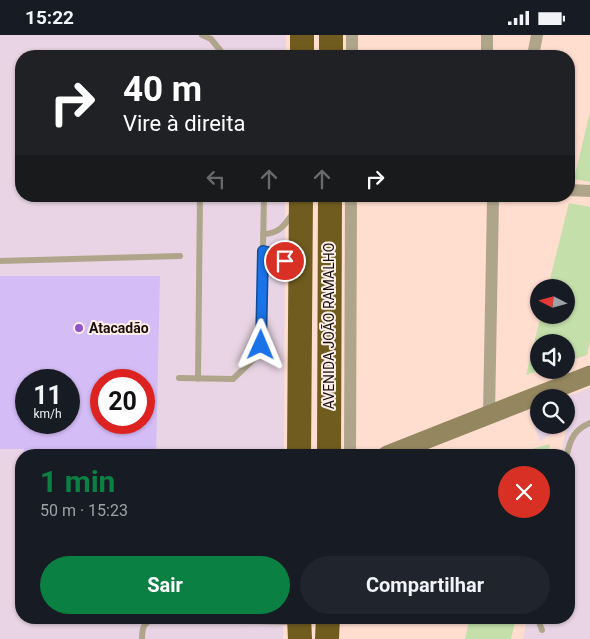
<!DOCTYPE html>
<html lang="pt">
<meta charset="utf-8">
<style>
:root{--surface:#171b24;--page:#20242c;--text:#f1f3f6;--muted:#9ea1a6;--accent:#0b8043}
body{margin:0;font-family:Roboto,sans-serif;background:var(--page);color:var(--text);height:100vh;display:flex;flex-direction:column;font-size:19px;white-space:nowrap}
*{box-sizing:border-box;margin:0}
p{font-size:16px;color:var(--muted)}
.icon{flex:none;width:28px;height:28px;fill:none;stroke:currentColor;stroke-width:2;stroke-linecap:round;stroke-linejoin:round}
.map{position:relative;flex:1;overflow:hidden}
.panel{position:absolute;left:15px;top:414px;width:560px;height:175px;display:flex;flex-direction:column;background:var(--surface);border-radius:20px;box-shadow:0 1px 4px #0004}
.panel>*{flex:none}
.hud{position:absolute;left:15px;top:15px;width:560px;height:152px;border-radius:20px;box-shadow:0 1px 4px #0004;background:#202124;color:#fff;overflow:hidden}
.needle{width:32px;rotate:276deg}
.fabs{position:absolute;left:530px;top:244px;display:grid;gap:10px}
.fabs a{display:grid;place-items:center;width:45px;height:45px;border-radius:50%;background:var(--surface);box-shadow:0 1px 4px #0004;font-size:25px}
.speed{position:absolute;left:15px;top:334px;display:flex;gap:10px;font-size:25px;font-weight:700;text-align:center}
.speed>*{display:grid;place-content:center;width:65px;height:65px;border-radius:50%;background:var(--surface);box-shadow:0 1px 4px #0004;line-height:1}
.speed small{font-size:12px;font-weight:400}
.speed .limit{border:8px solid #d22;background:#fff;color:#111}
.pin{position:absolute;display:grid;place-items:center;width:42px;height:42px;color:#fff;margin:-21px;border:2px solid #fff;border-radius:50%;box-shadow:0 1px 5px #0007}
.me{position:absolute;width:55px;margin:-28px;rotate:1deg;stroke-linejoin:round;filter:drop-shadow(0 0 4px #0008)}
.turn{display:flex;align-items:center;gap:18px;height:105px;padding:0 25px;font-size:22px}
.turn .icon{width:65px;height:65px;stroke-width:2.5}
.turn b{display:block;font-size:35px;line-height:42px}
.lanes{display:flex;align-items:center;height:48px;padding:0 25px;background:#0003;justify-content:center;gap:25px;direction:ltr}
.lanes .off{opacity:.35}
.round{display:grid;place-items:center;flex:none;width:52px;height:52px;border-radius:26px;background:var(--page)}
.overview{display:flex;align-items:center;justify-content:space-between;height:85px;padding:0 25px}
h1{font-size:30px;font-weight:700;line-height:38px;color:var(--accent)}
.action{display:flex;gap:10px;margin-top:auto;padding:10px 25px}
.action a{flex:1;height:58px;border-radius:30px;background:var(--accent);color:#fff;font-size:20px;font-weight:700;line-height:58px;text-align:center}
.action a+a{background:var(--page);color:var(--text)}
.status{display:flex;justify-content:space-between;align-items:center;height:35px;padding:0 25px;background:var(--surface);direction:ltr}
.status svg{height:14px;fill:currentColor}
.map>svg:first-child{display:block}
</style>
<div class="status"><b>15:22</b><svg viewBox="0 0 49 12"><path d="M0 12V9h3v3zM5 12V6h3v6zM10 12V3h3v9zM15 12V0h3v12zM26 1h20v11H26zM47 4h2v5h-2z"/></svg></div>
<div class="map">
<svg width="590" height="604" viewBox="0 0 590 604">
<rect width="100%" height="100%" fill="#ffddcf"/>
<path fill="#e8d4e4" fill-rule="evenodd" d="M0,0H286V21H21V161H285L284,420H21V582L283,583V604H0ZM26,345H69V388H26ZM101,345H144V388H101Z
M590,353V604H523L527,583L569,582V420H561L567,390L566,362Z
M539,374V390H566L540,406L529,378Z"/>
<path fill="#c4dfaa" d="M590,77V147L574,144Z
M569,168L590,172V306L587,320L566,327V308H539V335H542L526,340L541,280H566V252H548Z
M550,409L548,420H510Z
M470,583H516L511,604H465Z"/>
<path fill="#d4bcf6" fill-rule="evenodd" d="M0,241H160L156,420H24V414H0ZM26,345H69V388H26ZM101,345H144V388H101Z"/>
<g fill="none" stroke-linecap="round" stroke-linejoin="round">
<path stroke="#afa58b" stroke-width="6" d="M202,0L211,4L224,20
M263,199C279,199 285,190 293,178
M263,216C278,218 285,224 292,238
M0,226L180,221
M179,343L233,344L261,317L264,161
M198,344L200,161
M567,420C570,404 575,394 590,388
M537,582L542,595
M142,604C142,592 144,586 156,584L296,587"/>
<path stroke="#afa58b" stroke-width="12" d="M352,21V0
M487,21V0
M533,21L537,0
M569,155L590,156
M489,379L493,164
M350,420L351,161"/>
<path stroke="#94865f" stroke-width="19" d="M387,420L590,340"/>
<path stroke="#705c1e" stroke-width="24" d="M302,21V0
M331,21V0
M299,420L301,161
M329,420L330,161
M299,582L300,604
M327,604L328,582"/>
</g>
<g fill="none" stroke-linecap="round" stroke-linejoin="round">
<defs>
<path id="route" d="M261,310L263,216L276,219L285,226"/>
</defs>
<use href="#route" stroke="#114b97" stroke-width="12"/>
<use href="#route" stroke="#1a73e8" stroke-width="9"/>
</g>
<circle fill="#9254cb" stroke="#fdefe9" stroke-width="2" cx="79" cy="293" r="5"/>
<g text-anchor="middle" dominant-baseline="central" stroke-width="4" stroke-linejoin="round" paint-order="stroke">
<g font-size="14" fill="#190e0a" stroke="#fdefe9">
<text transform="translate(329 291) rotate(-90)">AVENIDA JOÃO RAMALHO</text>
</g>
<g font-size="14" font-weight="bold" fill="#190e0a" stroke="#fdefe9" text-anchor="start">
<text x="89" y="293">Atacadão</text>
</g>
</g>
</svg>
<div class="fabs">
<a><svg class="needle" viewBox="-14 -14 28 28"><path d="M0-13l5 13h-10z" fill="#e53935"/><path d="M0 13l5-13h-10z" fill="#9ea1a6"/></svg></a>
<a><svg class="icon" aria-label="sound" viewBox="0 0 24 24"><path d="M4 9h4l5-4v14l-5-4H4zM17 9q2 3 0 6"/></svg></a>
<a><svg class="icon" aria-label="search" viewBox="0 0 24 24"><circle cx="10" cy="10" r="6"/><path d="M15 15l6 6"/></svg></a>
</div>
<div class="speed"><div>11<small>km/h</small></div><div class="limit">20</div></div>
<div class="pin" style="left:285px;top:226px;background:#d93025"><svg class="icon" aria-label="arrive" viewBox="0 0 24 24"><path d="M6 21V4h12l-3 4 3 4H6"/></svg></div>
<svg class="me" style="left:261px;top:310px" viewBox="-20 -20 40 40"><path d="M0-17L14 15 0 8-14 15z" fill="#1a73e8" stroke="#fff" stroke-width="4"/></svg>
<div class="hud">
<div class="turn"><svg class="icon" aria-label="right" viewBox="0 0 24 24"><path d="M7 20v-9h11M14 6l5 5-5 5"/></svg><div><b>40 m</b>Vire à direita</div></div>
<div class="lanes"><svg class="icon off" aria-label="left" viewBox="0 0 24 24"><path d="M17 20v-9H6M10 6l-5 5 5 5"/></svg><svg class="icon off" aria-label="ahead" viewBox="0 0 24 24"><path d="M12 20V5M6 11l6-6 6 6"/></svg><svg class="icon off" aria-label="ahead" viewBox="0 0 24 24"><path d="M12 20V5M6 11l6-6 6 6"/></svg><svg class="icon" aria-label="right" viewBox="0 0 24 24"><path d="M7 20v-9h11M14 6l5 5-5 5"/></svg></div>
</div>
<section class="panel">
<div class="overview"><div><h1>1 min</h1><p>50 m · 15:23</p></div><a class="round" style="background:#d93025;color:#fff"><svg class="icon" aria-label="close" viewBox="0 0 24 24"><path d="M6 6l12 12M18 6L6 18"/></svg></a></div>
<div class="action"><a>Sair</a><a>Compartilhar</a></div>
</section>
</div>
